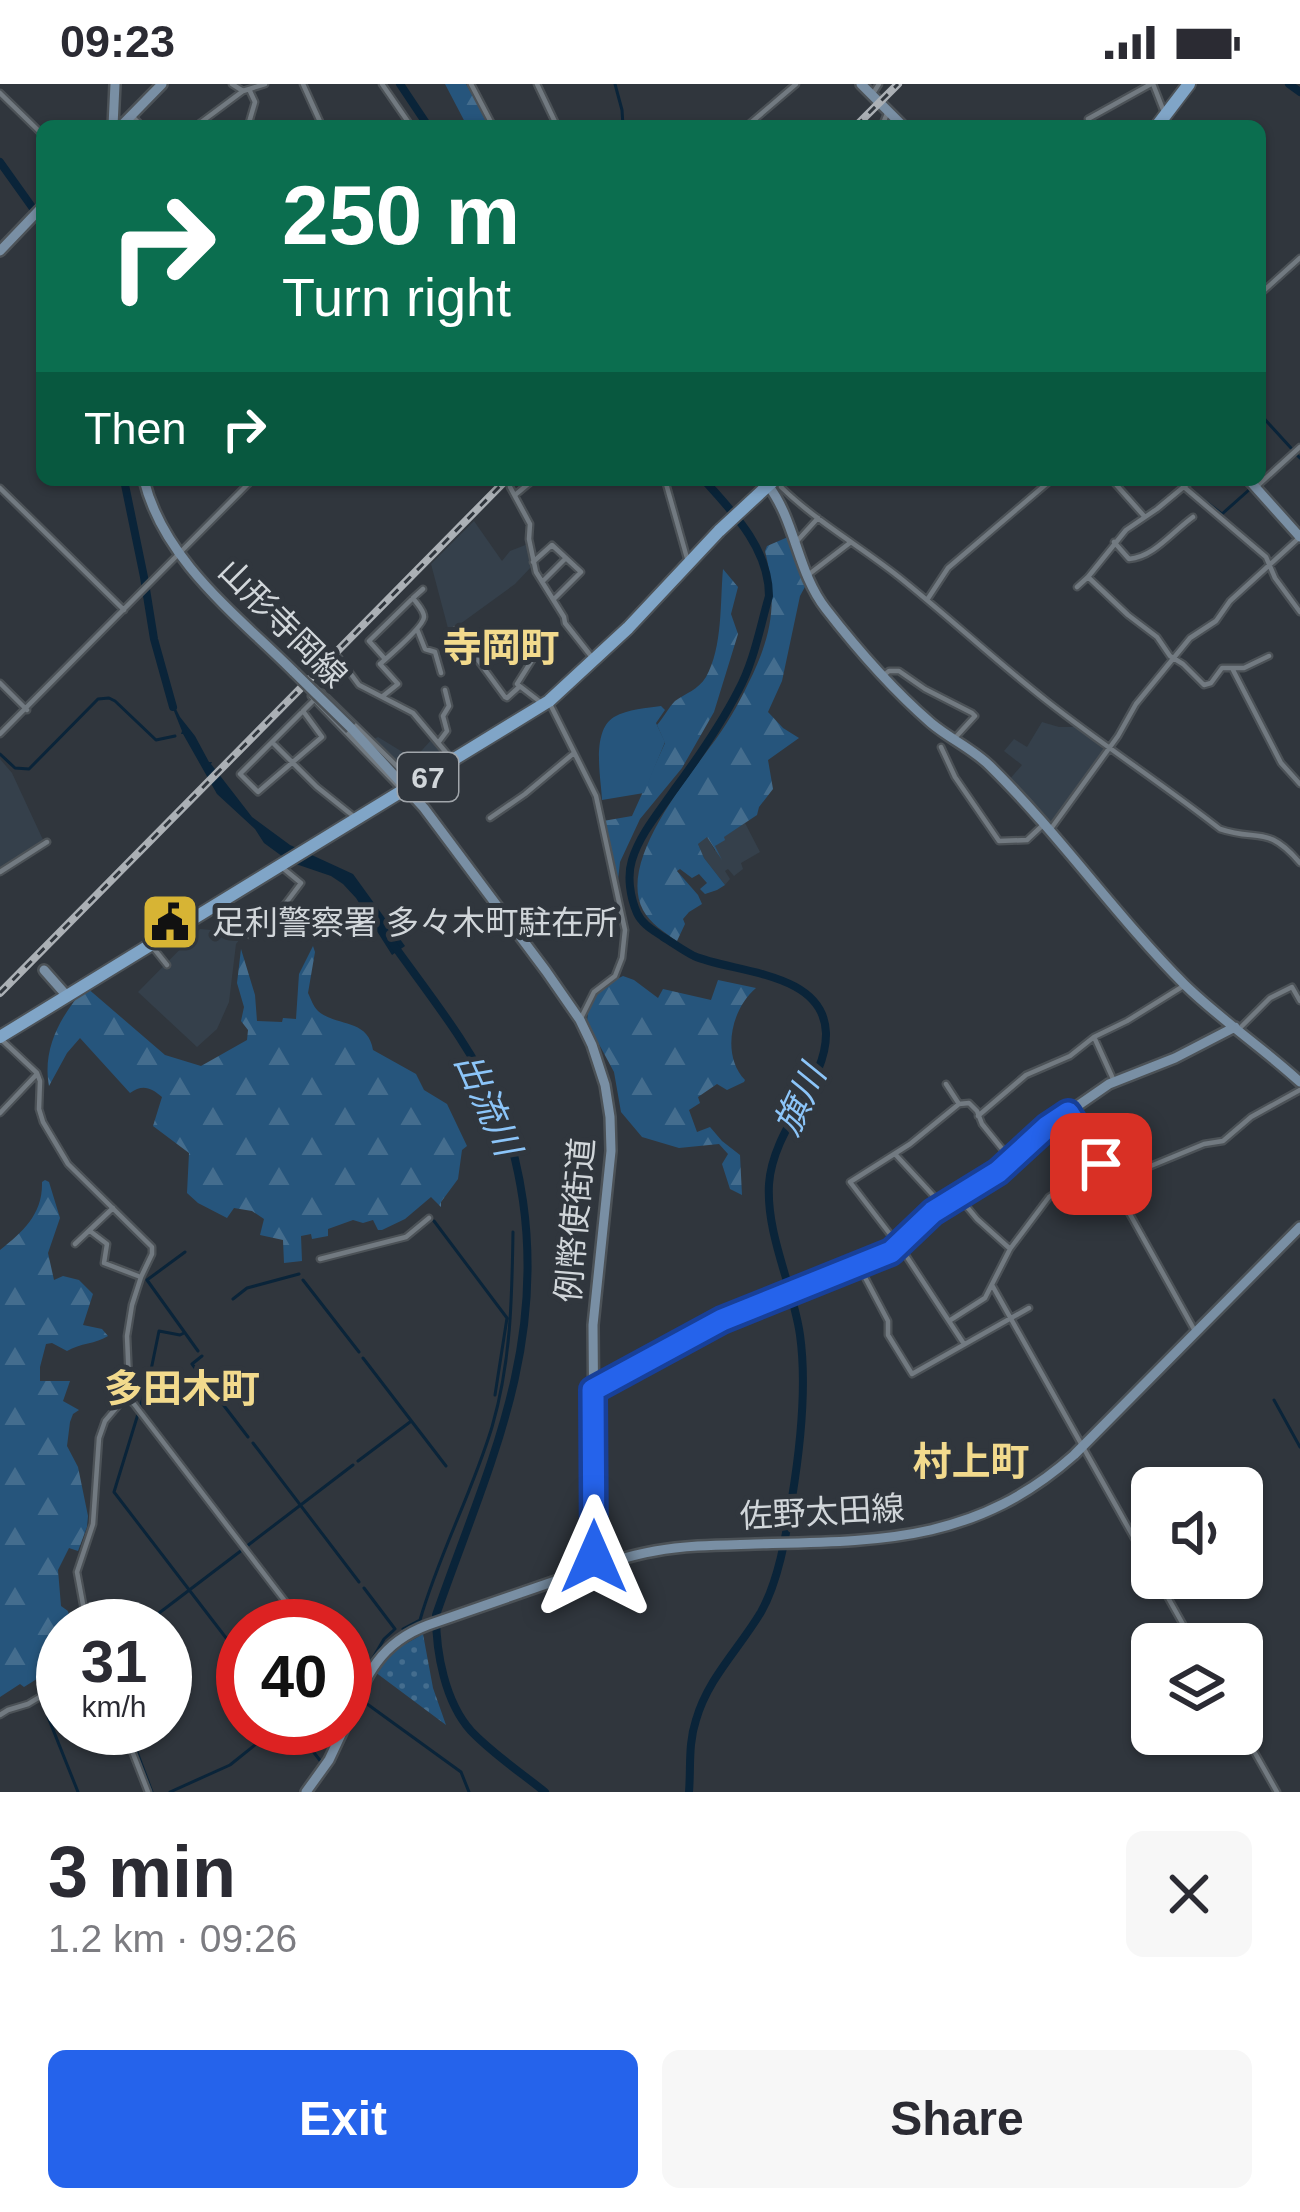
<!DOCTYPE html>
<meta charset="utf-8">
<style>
:root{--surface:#fff;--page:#f7f7f7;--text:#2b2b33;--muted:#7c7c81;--accent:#2563eb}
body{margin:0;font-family:Arial,"Noto Sans JP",sans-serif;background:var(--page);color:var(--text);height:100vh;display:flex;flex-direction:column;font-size:45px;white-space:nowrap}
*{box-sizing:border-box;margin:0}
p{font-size:39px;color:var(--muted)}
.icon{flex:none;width:66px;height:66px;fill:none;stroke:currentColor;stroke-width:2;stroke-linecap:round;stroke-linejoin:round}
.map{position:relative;height:1708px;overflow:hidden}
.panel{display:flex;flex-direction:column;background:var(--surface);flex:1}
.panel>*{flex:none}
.guide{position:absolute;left:36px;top:36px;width:1230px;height:366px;border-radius:18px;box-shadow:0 3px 9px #0004;background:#0b6e4f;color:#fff;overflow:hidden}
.fabs{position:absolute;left:1131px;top:1383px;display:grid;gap:24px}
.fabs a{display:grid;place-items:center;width:132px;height:132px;border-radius:18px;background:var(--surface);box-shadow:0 3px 9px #0004;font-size:60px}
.speed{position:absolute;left:36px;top:1515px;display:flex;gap:24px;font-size:60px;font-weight:700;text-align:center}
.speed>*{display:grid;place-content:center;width:156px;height:156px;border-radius:50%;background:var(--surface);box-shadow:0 3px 9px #0004;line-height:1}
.speed small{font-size:30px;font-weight:400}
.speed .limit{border:18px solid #d22;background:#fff;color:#111}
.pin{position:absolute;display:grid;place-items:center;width:102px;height:102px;color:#fff;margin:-51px;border-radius:24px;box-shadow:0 6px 18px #0006}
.me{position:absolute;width:132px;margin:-66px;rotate:0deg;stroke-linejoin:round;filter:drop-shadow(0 0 9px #0008)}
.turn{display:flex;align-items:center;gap:42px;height:252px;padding:0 48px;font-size:54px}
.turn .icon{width:156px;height:156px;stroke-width:2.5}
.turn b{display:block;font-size:84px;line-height:102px}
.then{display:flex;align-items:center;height:114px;padding:0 48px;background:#0003;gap:24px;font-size:45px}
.round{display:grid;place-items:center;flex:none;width:126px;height:126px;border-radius:18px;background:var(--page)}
.head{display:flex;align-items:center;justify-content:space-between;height:204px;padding:0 48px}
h1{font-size:72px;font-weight:600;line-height:90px}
.action{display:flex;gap:24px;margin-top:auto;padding:24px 48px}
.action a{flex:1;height:138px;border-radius:18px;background:var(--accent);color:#fff;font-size:48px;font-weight:600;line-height:138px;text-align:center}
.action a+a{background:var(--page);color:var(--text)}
.status{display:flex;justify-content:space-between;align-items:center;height:84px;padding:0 60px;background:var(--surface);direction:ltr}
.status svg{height:33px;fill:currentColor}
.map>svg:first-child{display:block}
</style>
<div class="status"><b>09:23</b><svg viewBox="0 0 49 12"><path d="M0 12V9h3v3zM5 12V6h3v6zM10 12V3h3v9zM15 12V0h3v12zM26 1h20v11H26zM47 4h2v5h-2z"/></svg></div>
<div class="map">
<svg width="1300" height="1708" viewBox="0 0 1300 1708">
<defs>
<pattern id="grass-dots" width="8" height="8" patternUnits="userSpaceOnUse" patternTransform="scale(3)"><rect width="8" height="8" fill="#26557c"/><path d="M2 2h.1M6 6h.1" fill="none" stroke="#446d8e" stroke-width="1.8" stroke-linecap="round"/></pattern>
<pattern id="forest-firs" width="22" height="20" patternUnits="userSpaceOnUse" patternTransform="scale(3)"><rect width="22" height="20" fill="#26557c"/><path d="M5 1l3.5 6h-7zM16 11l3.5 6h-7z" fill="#446d8e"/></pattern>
</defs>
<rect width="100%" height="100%" fill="#30363d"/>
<path fill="#35404b" d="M474,437L502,477L510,467L528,460L532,482L515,500L449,548L431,480Z
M1042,638L1059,643H1076L1105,666L1051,742L1009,696L1022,681L1004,667L1014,655L1027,663Z
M378,653L414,675L432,655L448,674L413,693L374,655Z
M0,675L12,689L44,758L14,774L0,786Z
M745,739L760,768L741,779L743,785L734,792L728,785L725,787L730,795L725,801L704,774L698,760L707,752L715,767V762L723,753Z
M200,845L245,849L236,860L229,918L217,945L197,963L138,908Z"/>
<path fill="url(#grass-dots)" d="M423,1550L433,1604L446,1641L375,1588L395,1566Z"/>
<path fill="url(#forest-firs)" d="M445,0H466L490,42H467Z
M788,453L807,499L800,512L782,597L768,628L783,644L799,654L768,676L773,705L759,723L757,731L724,753L725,756L715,762L722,776L707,753L698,760L704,774L725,801L717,806L705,810L700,805L707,799L699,790L692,794L680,785L677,787L698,811L702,820L689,828L683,835L685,840L677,857C665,849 650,839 643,826C618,779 684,699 710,663C725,644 738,621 748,600C772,552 778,519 765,467L767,462Z
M723,485L738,503L731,530L738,550L714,628L682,684L640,735L620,778L617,805L603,737L632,732L665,659L657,641C663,634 669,623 675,617C686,609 698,606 706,593C723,563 720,518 723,485Z
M313,862L315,868L308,909C311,915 313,922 318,927C336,943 368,934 373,966L416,990L424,1006L447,1020L467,1062L462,1066L458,1095L441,1118V1123L431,1113L405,1135L382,1146H378L373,1136L363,1139L353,1136L328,1145V1152L312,1155L311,1150L301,1152L302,1177L284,1179L283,1156L260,1151L264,1135L252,1127L234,1124L227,1134L198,1119L187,1109L189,1069L153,1042L162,1013C151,1003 142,1000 130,1009L80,954L67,969L49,1002C42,964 61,931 86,903L165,971L201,982L247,956L248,946L241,937L244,923L237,899L241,865L255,911L257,937L282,938L283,934L296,935L299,890Z
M623,892L634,896L658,914L663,905L711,916L718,896L756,904C731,925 721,971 745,996L744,998L727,1006L717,1000L698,1013L700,1019L689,1026L697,1048L710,1043L722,1057L740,1071L742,1111L730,1105L722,1080L728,1070L719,1060L679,1064L642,1053L621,1028L614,988L587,938C588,915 603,901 623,892Z
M45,1096L49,1098L60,1134L48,1169L54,1196L63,1192L79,1196L93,1210L83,1241L102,1245L108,1252C96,1260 80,1259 67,1267L52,1259L46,1260L40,1283V1297H70L63,1317L79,1326L73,1330L70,1338L67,1362L78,1383L88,1432L87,1443L78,1467L69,1464L58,1486L61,1522L68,1527L72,1542H63C63,1563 68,1589 48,1603L40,1593L24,1603L20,1600L0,1613V1166C23,1148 43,1130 42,1098Z"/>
<path fill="#26557c" d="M661,622L665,626L656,639L665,658L644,709L602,716C601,694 591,647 614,633C628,625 647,624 661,622Z"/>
<path fill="#0a2439" d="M170,617H172L180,633L195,652L209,678H212L211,680L252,733L290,761L353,790L405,862L392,871L356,814L343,800L331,792L290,778L264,759L255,745L217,710L183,650H181L182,647Z"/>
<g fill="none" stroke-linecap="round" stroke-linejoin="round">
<path stroke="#0a2439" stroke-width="3" d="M615,0L622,26L623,42
M1260,330L1291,364
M1296,370L1300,374
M1179,396L1183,400
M1258,398L1300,360
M1193,408L1222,430L1250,405
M0,670L15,684L29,685L98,615L109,614L115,617L156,656L175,652
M434,1137L507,1234L495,1311
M185,1168L147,1196L198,1267
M303,1196L359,1268
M233,1215L247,1204L299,1190
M184,1249L180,1251L159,1247L150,1291L114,1408L243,1576
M202,1272L192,1280L248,1353
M363,1274L446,1382
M1274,1316L1300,1363
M253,1359L359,1498
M358,1377L410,1338
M247,1462L353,1381
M108,1542V1524
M142,1542L242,1466
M403,1545L420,1536C439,1470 472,1409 492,1343C511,1278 512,1214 513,1148
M383,1577L395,1566
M359,1598L384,1555L395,1545L364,1504
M366,1606L363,1617L461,1688L469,1708
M63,1626L48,1633L78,1708
M128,1644L152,1708
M295,1644L322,1679
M170,1708L230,1681L276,1644"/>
<path stroke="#0a2439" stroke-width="8" d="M400,0L428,42
M1289,0L1300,8
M0,78L42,137
M124,396L144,493L154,555L173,623
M393,860C430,912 471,962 497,1021C511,1052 518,1083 523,1117C545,1272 485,1390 436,1531C436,1569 445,1618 471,1647C493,1670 520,1688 545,1708
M689,1708C691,1683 688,1660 696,1636C708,1594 739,1565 761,1528C779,1496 786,1451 792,1414C800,1365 807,1301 800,1251C793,1202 766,1151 769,1100C773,1043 827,999 826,949C824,887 733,889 694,872C684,867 673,859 663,853C653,846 642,840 637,829C630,813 627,792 632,776C640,750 659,728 674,706C697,675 720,642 738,607C754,578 760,543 769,512C769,465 734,429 704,396"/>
<defs>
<path id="street" d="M232,0L243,7
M303,0L322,42
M382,0L411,42
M471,0L493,42
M537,0L557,42
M1153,0L1164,28
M0,9L42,50
M872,11L879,0
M131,31L142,42
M1088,35L1151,0
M196,42L243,7L265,0
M248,42L255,18L249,5
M747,42L796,0
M882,42L888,27
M1260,210L1300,174
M665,396L687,474
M784,396L781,403C817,438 860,462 899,493C950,534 997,578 1048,618C1104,662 1164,701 1220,745C1258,758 1267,740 1300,779
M1112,396L1144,432
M510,403L530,440L529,455L536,488L564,533L565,539L591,572
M1184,403L1266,473L1275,494L1300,528
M0,404L124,526
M1255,404L1300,363
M515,411L533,396
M798,456L818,434
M1114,458L1129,475C1154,473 1172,448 1193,433
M533,478L552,461L581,488L555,514
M808,491L851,458
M1088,493L1128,531L1157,553L1170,572L1183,580L1204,601L1211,599L1222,584H1244L1269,572
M543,497L564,476
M1077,503L1088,493L1126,446L1157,425L1192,396
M413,514L423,505
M927,516L948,484L1051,396
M417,545L425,565L435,568L441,589
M456,546L505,613L507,614L518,604
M539,565L517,600L539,617
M339,574L359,601L413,629L449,672
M1233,586L1281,679L1300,700
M884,591L889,587H899L925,605L972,629L975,632L954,655
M0,599L27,626
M317,604L408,693V704L399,703L311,612Z
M383,612L398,600L380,580C388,573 424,542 424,533C424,526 417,520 413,514L369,557L385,575
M549,618L596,712L625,846L622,874L615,892L594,908L580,936
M303,627L322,653L258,708L240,690C265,665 289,641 313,617
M0,650L252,396
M272,658L317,703L352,731
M438,659L447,647L443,632L449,622L445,606
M941,663L955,693L999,757L1027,756L1044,740
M490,734L525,710L574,669
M1050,746L1118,652L1136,620L1190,554L1216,537L1230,517L1300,453
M0,788L47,758
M250,851L280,827L301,799L284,785
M151,861L167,881
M1239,945L1270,914L1292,903L1300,917
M1094,953L1114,997
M3,957L37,989L40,997L39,1025L43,1038L68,1080L152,1163V1170L141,1193L132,1221L127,1252L129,1298L122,1317L105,1337L99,1354L93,1440L77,1488L87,1542
M946,1000L959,1020L969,1019L977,1027L982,1040L1012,1077
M959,1020L910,1060L850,1098L903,1167L964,1260
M0,1029L37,990
M1068,1029L1112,1098L1195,1247
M978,1032L1026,991L1070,972L1094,953L1127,937L1185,901
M895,1070L942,1121
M1112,1098L1204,1060L1223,1057L1251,1033L1300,1006
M958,1112L977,1135L1008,1163
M90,1147L107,1160L104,1179L138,1192
M75,1160L113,1124
M320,1175L406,1153L429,1134
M853,1178L883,1167L894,1157
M860,1184L888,1237V1251L912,1290L1029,1224
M992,1201L1152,1486
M949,1237L985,1214L1010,1165L1049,1113L1101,1080
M124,1312L134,1320L304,1542
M1157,1494L1194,1560
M345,1596L359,1610
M0,1631L8,1626L28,1620L63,1599
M123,1644L148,1708
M1242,1646L1277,1708"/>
<path id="secondary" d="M861,0L903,42
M113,42L115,0
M121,42L162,0
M0,167L42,123
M144,396C164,477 238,532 294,588
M1249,396L1300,453
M768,401C796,438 797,488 826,525C857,565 893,606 931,639C950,655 973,665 990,682C1060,751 1116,832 1185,901C1221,936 1263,964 1300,998
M351,644L424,724L546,887L580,936L592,961L605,1001L610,1033L611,1067L593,1241L595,1483
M44,886L67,912
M593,1306L600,1305L722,1236L891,1168L933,1128L1012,1077L1047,1043L1109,1000L1175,974L1235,943
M345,1642C365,1595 377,1560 428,1541C472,1526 515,1511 558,1496C590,1485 621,1473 655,1467C688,1461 722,1461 755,1460C879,1457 975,1459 1074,1371L1300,1143
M306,1708L329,1676L344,1644"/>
<path id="primary" d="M1157,42L1189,0
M0,953L549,617L628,544L719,447L774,396"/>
</defs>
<use href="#street" stroke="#4c5257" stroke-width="9"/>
<use href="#secondary" stroke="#4c5257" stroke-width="14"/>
<use href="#primary" stroke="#4c5257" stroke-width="16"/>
<use href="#street" stroke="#727a81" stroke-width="4.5"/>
<use href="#secondary" stroke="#798fa4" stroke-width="9"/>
<use href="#primary" stroke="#80a5c7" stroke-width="12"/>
<defs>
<path id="rail" d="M856,42L898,0
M0,909L506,396"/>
</defs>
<use href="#rail" stroke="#abb0b5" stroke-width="8"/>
<use href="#rail" stroke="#30363d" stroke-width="3" stroke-dasharray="9" stroke-linecap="butt"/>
<defs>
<path id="secondary-bridge" d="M294,588L351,644"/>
</defs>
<use href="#secondary-bridge" stroke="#4c5257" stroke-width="14" stroke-linecap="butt"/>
<use href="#secondary-bridge" stroke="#798fa4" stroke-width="9"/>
</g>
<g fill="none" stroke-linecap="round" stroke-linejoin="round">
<defs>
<path id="route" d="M594,1473L593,1306L722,1236L891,1168L933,1128L998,1088L1047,1043L1068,1029L1101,1080"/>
</defs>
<use href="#route" stroke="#184099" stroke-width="30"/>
<use href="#route" stroke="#2563eb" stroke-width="21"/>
</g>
<defs>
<symbol id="civic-square" viewBox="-11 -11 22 22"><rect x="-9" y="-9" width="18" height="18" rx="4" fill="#d7b434" stroke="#30363d"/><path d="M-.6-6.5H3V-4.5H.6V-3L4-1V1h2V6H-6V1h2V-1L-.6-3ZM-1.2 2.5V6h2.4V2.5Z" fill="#111"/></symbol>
</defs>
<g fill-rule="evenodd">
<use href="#civic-square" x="137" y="805" width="66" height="66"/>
</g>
<g text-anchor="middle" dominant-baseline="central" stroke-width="10" stroke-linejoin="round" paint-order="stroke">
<rect fill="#30363d" stroke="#a1a6ab" stroke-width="3" x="398" y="669" width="60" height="48" rx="9"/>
<g font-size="30" font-weight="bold" fill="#d1d6da">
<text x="428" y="693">67</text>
</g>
<g font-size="33" fill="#d1d6da" stroke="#30363d">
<text transform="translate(283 539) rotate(45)">山形寺岡線</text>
<text transform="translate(575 1136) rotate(-85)">例幣使街道</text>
<text transform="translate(822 1428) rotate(-3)">佐野太田線</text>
</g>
<g font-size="33" fill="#d1d6da" stroke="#30363d" text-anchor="start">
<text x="212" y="838">足利警察署 多々木町駐在所</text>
</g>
<g font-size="36" font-style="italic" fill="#8cc5f9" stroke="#30363d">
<text transform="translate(800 1016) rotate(-65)">旗川</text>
<text transform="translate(488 1020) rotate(66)">出流川</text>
</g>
<g font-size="39" font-weight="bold" fill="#f2da8d" stroke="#30363d">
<text x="501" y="563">寺岡町</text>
<text x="182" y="1304">多田木町</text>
<text x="971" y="1377">村上町</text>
</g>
</g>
</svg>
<div class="fabs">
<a><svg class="icon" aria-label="sound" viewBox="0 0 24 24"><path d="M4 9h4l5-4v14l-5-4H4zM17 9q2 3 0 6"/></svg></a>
<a><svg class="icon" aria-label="layers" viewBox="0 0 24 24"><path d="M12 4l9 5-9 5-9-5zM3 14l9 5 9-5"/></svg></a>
</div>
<div class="speed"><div>31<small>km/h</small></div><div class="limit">40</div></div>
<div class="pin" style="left:1101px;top:1080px;background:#d93025"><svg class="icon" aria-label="arrive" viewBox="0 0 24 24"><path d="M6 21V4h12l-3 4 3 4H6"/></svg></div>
<svg class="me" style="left:594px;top:1473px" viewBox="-20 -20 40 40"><path d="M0-17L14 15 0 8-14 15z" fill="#2563eb" stroke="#fff" stroke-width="4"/></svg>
<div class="guide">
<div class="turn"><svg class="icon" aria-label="right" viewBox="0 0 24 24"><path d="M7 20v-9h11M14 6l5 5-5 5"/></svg><div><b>250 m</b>Turn right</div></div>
<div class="then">Then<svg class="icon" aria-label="right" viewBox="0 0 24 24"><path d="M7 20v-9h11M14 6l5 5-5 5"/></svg></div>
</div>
</div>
<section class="panel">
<div class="head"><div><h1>3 min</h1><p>1.2 km · 09:26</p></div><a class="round"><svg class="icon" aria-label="close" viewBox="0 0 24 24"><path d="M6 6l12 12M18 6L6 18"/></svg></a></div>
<div class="action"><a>Exit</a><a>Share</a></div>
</section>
